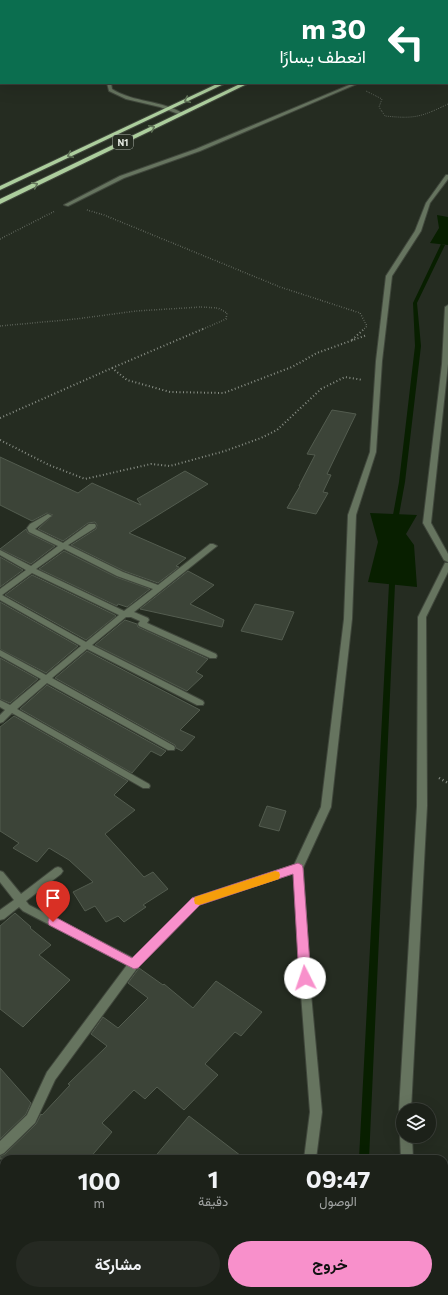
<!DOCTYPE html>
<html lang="ar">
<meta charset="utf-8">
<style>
:root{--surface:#1c2119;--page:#252922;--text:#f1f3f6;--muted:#a0a3a2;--line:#3a3e38;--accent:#f890cb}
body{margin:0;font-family:Commissioner,Vazirmatn,sans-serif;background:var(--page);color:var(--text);direction:rtl;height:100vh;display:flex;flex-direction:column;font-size:15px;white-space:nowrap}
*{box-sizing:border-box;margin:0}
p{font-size:13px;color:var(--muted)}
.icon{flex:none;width:22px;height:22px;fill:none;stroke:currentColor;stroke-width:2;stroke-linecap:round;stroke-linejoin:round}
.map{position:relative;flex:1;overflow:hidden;direction:ltr}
.side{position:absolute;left:0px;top:1155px;width:448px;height:140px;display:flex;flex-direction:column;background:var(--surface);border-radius:12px 12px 0 0;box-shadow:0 4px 16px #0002,0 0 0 1px var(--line);direction:rtl}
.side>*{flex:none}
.banner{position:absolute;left:0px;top:0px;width:448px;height:84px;box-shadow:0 4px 16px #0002,0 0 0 1px var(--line);direction:rtl;background:#0b6e4f;color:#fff;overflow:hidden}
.controls{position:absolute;left:396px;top:1103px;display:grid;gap:8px}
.controls a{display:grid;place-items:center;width:40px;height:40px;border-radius:50%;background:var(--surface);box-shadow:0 4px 16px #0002,0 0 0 1px var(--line);font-size:20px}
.pin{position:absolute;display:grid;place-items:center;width:34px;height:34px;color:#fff;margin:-41px -17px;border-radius:50% 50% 50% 0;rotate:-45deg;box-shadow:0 0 4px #0007}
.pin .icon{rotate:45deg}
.me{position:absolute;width:44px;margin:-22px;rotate:356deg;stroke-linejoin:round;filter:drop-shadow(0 0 3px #0008)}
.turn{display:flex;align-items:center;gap:14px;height:84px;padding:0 16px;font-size:18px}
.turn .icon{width:52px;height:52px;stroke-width:2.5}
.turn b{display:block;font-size:28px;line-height:34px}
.eta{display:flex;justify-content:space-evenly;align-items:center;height:68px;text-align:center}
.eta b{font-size:24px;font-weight:700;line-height:28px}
.button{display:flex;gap:8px;margin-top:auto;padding:8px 16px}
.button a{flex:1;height:46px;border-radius:24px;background:var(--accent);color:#111;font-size:16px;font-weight:700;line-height:46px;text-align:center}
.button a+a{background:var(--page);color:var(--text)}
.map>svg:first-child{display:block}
</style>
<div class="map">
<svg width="448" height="1295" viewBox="0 0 448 1295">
<rect width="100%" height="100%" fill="#252c21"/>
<path fill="#081f00" d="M437,215L448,217V245L430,243L439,228Z
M370,513L417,515L406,534L414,545L417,587L368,582L378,542Z"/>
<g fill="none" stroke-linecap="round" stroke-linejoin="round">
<path fill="#081f00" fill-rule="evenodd" d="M441,244L445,245L417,303L421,346L405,482L399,515L396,517L393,515L399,482L415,346L413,303Z
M392,582L395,584L369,1159H359L389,584Z
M351,1291H363V1295H351Z"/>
</g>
<path fill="#3c4438" stroke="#535c4f" d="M332,410L356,414L327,474L331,475L323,492L328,493L316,514L287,508L300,486H299L315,455L307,454Z
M0,457L78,493L92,483L141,505L137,499L185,471L208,484L129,533L186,558L176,566L179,567L158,583L124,571L71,545L96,529L97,525L95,522L88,523L63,541L38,529L53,515L47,513L32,521L0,505Z
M26,529L28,533L55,546L31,564L0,549Z
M64,551L116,577L150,589L127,607L118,604L117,606L39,569Z
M0,557L23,570L0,587Z
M188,571L214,585L190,604L224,620L222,627L140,609Z
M32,575L115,615L116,616L86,640L5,595Z
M0,602L78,646L46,673L0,649Z
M255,604L294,612L282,640L241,631Z
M125,620L137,624L138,627L208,659L196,672L203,676L187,691L95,645Z
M87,651L200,710L180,730L195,737L182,751L176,748L175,745L55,678Z
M0,658L38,679L10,703L0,699Z
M47,685L166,751L161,756L151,751L132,773L20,709Z
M14,716L128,781L114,795L135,810L105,834L144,877L153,872L168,889L143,905L146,907L124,922L118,916L106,922L95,906L85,911L73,892L93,882L69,860L49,848L37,862L13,848L19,843L0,831V727Z
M267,806L286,811L279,831L259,826Z
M15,913L31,927L30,928L51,945L39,955L70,980L23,1027L0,1009V926Z
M139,968L163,985L164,984L193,1008L216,981L262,1012L241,1036L235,1032L205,1064L218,1075L184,1110L157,1087L145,1099L134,1090L102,1123L112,1132L89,1159H0V1156L5,1154L36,1124L41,1114L42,1115L70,1085L68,1084L107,1046L91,1034L103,1017L118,1028L148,998L128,983Z
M0,1068L31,1103L26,1114L0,1139Z
M189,1116L245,1159H153Z"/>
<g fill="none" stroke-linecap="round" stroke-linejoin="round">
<defs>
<path id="minor" d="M299,0H304L305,1H300Z
M0,45H1V47H0Z
M447,46H448L447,49Z
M107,83H111L112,89C134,103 162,100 184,114L181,115L160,107L126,99L109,91Z
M354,83H359L200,151L124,178L68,206L64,205L120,176L196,149Z
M446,175H448V179L430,203L421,231L392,276L382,361L376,452L356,515L352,619L331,807L303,868L311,994L322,1112L316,1159H304L310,1112L301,994L294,873L199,904L138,967L55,1080L35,1123L4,1153L0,1155V1141L27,1115L47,1072L127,965L23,911L19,907L4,919L0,920V910L14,900L0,882V871L3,872L21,894L55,868L58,867L61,868L63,871L61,874L26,901L29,905L133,958L193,898L294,865L321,807L344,619L348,515L370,452L376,361L386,276L415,231L426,203Z
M448,305V364L431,523L448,554V562L444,560L423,523L442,364L445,307Z
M48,514L52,516L50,517L35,529L63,543L89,524H95L96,526L95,528L68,545L123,572L158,585L210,544H213L217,546L134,612L148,618L149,620L147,623L216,654L217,656L216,658H210L139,626L138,624L140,621L131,617H126L92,645L203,701L204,703L203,705H197L87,649L52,678L174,746L175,748L174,750H168L47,683L17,709L149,784L150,786L149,788H143L12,713L3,722L0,723V715L5,710L0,707V700L10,705L41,679L0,656V650L46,675L81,646L0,600V589L26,570L0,555V550L31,566L58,546L29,532L27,528L30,524ZM64,549L117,576L153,589L124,611L36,569ZM32,573L119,615L86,642L2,595Z
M445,563H448V572L426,617L427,806L411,1110H403V1115L401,1114L399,1110L417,806L418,617Z
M402,1132H403V1136H412L413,1159H401L400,1136Z
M288,1291H300L299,1295H287Z
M405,1291H417V1295H405Z"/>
<path id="trunk" d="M388,0H394L388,1Z
M409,0H415L409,1Z
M219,83H226L0,190V186Z
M242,83H249L0,204V199Z"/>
</defs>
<use href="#minor" stroke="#40473c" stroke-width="2"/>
<use href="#trunk" stroke="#40473c" stroke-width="2"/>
<path stroke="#888e85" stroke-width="1" stroke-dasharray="0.5 1.5" stroke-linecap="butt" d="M366,91L382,99L379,107L385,116C415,119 421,117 448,104"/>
<path stroke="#888e85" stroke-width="1.5" stroke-dasharray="0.5 2" stroke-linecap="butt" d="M87,210L104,215L280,287L360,313L367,326L363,330
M0,239L55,211
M0,326L76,319L136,311L201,307L218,308L227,313L226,319L201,330"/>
<path stroke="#888e85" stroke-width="2" stroke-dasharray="1 2.5" stroke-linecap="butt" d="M352,340L364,329
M112,368L203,329
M0,418L112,368L127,380L170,392L224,393L292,367L317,353L367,335
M0,440L49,465L85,479L151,464L170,466L225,451L261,438L277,430L321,389L345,377L363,380"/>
<path stroke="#888e85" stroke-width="2.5" stroke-dasharray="1 3" stroke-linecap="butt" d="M439,778L448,783"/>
<path stroke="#888e85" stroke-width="3.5" stroke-dasharray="1.5 4" stroke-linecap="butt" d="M444,1219L448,1221"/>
<use href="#minor" fill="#66745f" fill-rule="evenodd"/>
<use href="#trunk" fill="#acce9d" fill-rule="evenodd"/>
</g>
<defs><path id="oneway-chevron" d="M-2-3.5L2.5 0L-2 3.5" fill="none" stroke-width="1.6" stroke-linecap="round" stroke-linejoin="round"/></defs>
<g stroke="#627559">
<use href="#oneway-chevron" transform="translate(187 100) rotate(155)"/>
<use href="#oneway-chevron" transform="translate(152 128) rotate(-26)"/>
<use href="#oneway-chevron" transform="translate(70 155) rotate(155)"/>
<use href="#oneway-chevron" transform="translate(35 185) rotate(-26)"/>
</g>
<path fill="#f890cb" stroke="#a15e84" d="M298,863L302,865L303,868L311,978L309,982L305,984L301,982L299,978L293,874L200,905L138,968L134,969L49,925L48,922L49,918L53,917L57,918L132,958L192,898Z"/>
<path fill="#f59e0b" d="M275,871L279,872L280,875L279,879L199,905L195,904L194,900L195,897Z"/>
<g text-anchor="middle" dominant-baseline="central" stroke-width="3" stroke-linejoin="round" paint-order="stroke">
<rect fill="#252c21" stroke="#abb1a9" stroke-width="1" x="113" y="135" width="20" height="14" rx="3"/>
<g font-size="9" font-weight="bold" fill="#e5eae3">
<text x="123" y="142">N1</text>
</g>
</g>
</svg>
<div class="controls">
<a><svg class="icon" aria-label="layers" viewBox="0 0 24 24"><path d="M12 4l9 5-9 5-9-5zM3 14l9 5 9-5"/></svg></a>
</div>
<div class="pin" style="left:53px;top:922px;background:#d93025"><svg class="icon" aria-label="arrive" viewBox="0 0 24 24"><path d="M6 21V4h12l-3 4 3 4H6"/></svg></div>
<svg class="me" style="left:305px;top:978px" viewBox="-20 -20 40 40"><circle r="19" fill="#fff"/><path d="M0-13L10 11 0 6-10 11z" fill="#f890cb"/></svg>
<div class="banner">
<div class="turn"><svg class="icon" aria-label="left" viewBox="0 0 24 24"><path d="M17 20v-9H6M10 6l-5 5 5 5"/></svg><div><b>30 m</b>انعطف يسارًا</div></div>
</div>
<section class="side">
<div class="eta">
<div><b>09:47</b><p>الوصول</p></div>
<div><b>1</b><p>دقيقة</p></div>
<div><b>100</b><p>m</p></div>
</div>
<div class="button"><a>خروج</a><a>مشاركة</a></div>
</section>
</div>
